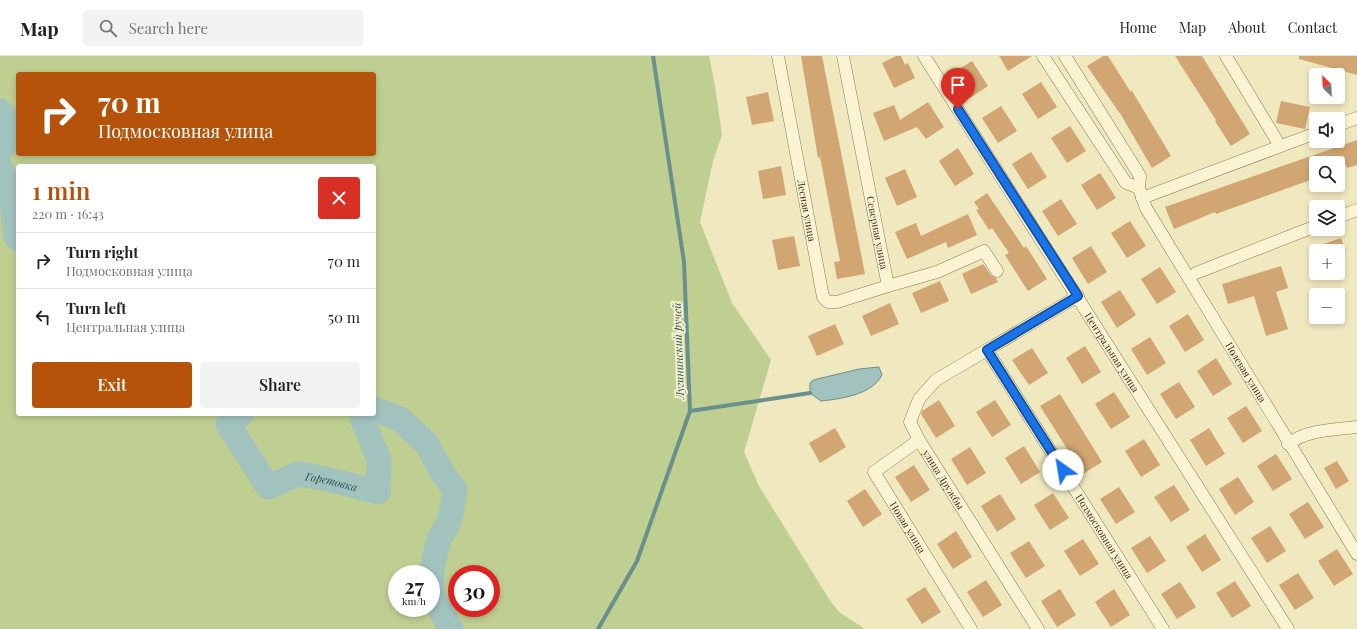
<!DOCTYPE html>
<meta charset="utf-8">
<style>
:root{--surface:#fff;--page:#f2f2f2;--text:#222;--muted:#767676;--line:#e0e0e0;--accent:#b45309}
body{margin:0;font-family:"Playfair Display",serif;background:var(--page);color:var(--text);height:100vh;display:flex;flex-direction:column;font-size:15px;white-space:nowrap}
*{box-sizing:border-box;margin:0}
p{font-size:13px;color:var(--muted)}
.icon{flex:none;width:22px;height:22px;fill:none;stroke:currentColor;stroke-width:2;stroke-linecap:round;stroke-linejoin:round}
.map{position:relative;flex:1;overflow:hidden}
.side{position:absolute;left:16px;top:108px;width:360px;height:252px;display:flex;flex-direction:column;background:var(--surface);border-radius:4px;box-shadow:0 2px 6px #0003}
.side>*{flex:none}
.guide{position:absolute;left:16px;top:16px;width:360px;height:84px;border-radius:4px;box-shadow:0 2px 6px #0003;background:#b45309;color:#fff;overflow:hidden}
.needle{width:26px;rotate:336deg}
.fabs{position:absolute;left:1309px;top:12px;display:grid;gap:8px}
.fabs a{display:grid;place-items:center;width:36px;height:36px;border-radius:4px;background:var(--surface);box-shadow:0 2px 6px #0003;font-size:20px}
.speed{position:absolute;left:388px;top:509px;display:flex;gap:8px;font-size:20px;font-weight:700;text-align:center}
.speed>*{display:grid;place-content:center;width:52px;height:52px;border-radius:50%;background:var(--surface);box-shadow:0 2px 6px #0003;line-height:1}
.speed small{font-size:10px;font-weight:400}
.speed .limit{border:6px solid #d22;background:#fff;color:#111}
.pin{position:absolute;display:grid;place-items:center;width:34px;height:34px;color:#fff;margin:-41px -17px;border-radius:50% 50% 50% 0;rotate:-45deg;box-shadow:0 0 4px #0007}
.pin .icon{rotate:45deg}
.me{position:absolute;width:44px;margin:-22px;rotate:328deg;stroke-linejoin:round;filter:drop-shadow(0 0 3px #0008)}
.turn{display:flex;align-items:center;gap:14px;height:84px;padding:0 16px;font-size:18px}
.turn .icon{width:52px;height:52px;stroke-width:2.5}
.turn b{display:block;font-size:28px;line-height:34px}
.round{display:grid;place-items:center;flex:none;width:42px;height:42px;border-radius:4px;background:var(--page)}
.summary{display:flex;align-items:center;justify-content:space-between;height:68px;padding:0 16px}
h1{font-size:24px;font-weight:600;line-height:30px;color:var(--accent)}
.button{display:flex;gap:8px;margin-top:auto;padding:8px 16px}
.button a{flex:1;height:46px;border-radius:4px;background:var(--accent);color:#fff;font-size:16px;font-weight:600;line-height:46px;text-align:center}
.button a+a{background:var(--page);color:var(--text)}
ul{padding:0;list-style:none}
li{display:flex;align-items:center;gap:12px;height:56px;padding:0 16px;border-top:1px solid var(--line)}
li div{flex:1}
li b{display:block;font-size:15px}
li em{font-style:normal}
header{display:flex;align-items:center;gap:24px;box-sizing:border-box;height:56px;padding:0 20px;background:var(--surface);border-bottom:1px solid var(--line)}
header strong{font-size:19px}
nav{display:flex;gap:22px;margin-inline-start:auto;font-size:14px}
.search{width:280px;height:36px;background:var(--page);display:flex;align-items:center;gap:10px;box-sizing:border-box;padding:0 14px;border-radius:4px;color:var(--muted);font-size:15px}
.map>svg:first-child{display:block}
</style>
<header>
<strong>Map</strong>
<div class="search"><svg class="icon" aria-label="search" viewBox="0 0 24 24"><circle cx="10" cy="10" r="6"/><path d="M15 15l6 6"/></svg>Search here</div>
<nav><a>Home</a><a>Map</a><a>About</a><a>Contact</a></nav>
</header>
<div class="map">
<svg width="1357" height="573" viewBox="0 0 1357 573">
<rect width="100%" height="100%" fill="#f0e8bf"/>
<path fill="#bfcf92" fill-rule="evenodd" d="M0,0H709L715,30L722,79L713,105L700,166L732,247L771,304L744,396L759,430L829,543L839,556L865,573H0ZM18,18H374V98H18ZM18,110H374V358H18ZM397,518H431V552H397ZM457,518H491V552H457Z"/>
<path fill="#a2c2bd" stroke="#69908c" d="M879,311L882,319C872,339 840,343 821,345L810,337V327L813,324L859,313Z"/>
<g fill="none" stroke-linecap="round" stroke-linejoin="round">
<path stroke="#69908c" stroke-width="4" d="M690,355L810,337
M598,573L637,505L690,355L684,206L653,0"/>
<g stroke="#a2c2bd" stroke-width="25">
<path d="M0,55L17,75L0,95"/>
<path d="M0,111L11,135L16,181L18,183"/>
<path d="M374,353L400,363L427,388L441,415L455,434L449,466L439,483L432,512V540L451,573"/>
<path id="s1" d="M241,358L228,368L268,431L298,418L327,423L378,436L379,404L363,365L369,358"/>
</g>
</g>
<path fill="#d1a672" d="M801,0H822L865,218L837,223L834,206L840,205L820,101L818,102Z
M896,0H901L905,9L908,7L915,22L894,32L882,7Z
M999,0H1032L1008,15Z
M1103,0H1108L1130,35H1132L1171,100L1152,112L1121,59L1087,10Z
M1175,0H1202L1250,78L1231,90L1215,65L1216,64Z
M1299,0H1357V19L1299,3Z
M972,5L988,30L970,42L953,17Z
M1041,26L1057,51L1038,63L1022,38Z
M768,36L774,65L752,69L746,41Z
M1281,45L1310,51L1305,73L1276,67Z
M928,46L944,71L926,83L917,71L884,85L873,57L894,49L900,64Z
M1001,50L1017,75L998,87L982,62Z
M1070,70L1086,95L1067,107L1051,82Z
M1357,84V109L1347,112L1345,107H1316V122L1216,158L1215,156L1174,173L1165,151Z
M958,92L974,118L955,130L939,105Z
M1031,96L1047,121L1028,133L1012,108Z
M781,110L786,139L763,143L758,115Z
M905,113L917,141L897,150L885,122Z
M1100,117L1116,142L1097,154L1081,129Z
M987,137L1024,192L1026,190L1047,223L1028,235L1005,199L1009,197L992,172L989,174L976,154L979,153L974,146Z
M1061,143L1077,168L1058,180L1042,155Z
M968,158L977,179L948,192L946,186L907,203L895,176L916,167L921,180Z
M1130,165L1146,190L1127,202L1111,177Z
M794,180L800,210L778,214L772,184Z
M1341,182L1346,195H1309V193Z
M1091,190L1107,216L1088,228L1072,202Z
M983,208L991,219L996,222L998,226L971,238L962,218Z
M1281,210L1288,232L1276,236L1288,273L1266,280L1254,240L1228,248L1222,228Z
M1160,211L1176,236L1157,248L1141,223Z
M940,225L949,245L921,257L912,237Z
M1120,234L1136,259L1117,272L1101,246Z
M890,247L899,268L871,280L862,260Z
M1188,258L1204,284L1185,296L1169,270Z
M835,268L844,288L817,300L808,280Z
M1150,281L1166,307L1147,319L1131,293Z
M1085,290L1101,316L1082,328L1066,302Z
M1032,292L1048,317L1029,329L1012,304Z
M1216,302L1232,328L1213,340L1197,315Z
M1179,326L1195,351L1176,363L1160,338Z
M1114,336L1130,361L1111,373L1095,348Z
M1060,338L1102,406L1083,418L1040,350Z
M939,344L955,370L936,382L921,358L922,355Z
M995,344L1011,369L992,381L976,356Z
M1246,350L1262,375L1243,387L1227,362Z
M835,372L846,391L820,407L809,387Z
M1209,372L1225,398L1206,410L1190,384Z
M1144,383L1160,409L1141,421L1125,395Z
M1024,390L1040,416L1021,428L1005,402Z
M970,391L986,417L967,429L951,403Z
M1276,398L1292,423L1273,435L1257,410Z
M1337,405L1349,425L1336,433L1324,412Z
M914,409L930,434L911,446L895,421Z
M1238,421L1254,446L1235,459L1219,433Z
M1174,429L1190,454L1171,466L1154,441Z
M1119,431L1135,456L1116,468L1100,443Z
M865,433L882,458L863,471L847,445Z
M1053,437L1069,462L1050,474L1034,449Z
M1000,438L1016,463L997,476L981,450Z
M1308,446L1324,471L1305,483L1289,458Z
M1270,470L1286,495L1267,507L1251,482Z
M956,475L972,501L953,513L937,488Z
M1205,478L1221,504L1202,516L1186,491Z
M1150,480L1166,505L1147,517L1131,492Z
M1083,483L1099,508L1080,520L1064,495Z
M1029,485L1045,510L1026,522L1010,497Z
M1337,493L1353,518L1334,530L1318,505Z
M1298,517L1314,542L1295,554L1279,529Z
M986,524L1002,549L983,561L967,536Z
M1235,525L1251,550L1232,562L1216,537Z
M1180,526L1196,551L1177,563L1161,538Z
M925,531L941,556L922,568L906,543Z
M1060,533L1076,559L1057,571L1041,545Z
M1114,533L1130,559L1111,571L1095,546Z"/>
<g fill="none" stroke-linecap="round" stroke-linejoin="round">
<defs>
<g id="minor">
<path id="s2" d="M778,0L823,241L828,246H837L888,230"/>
<path id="s3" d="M843,0L888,230L937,216L984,195L997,215"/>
<path id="s4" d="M924,0L1288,573"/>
<path d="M1043,0L1126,127L1139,132"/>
<path id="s5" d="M1065,0L1140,120L1139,132L1146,152L1357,498"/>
<path d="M1226,0L1280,90"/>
<path d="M1338,69L1357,62"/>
<path d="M1142,142L1316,77"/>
<path d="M1338,161L1357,154"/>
<path d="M1196,217L1316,170"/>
<path id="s6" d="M1078,240L987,294L1163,573"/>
<path id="s7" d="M987,294L936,324L919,343L910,366L919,384L1038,573"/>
<path id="s8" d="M919,384L874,416L971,573"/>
<path d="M1288,388C1309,373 1333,374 1357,371"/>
</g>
</defs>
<use href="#minor" stroke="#8a7956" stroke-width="13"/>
<use href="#minor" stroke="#fbf4d2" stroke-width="12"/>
</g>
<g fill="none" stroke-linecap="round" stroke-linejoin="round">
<defs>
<path id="route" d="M958,53L1078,240L987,294L1063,414"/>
</defs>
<use href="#route" stroke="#114b97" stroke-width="10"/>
<use href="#route" stroke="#1a73e8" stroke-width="7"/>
</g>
<g text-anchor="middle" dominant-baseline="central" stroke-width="4" stroke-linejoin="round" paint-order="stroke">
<g font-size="10" fill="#382d1c" stroke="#f7f1cf">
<text stroke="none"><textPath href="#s2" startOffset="157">Лесная улица</textPath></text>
<text stroke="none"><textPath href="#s3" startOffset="180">Северная улица</textPath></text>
<text stroke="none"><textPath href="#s4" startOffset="351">Центральная улица</textPath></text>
<text stroke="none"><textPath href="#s5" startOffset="367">Полевая улица</textPath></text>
<text stroke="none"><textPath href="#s7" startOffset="176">улица Дружбы</textPath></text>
<text stroke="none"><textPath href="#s8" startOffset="120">Новая улица</textPath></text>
<text stroke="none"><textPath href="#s6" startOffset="326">Подмосковная улица</textPath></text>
</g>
<g font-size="11" font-style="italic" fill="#2a5659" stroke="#f7f1cf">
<text transform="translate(678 295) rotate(-92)">Лугининский ручей</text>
<text stroke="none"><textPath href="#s1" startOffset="158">Горетовка</textPath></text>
</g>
</g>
</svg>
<div class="fabs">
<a><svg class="needle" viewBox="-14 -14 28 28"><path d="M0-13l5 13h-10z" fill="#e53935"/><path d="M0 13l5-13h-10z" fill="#767676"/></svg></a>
<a><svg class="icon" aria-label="sound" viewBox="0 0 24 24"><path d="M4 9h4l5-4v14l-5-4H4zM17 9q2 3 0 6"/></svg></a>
<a><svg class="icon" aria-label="search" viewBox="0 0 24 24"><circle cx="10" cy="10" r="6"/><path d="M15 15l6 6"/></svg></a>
<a><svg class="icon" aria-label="layers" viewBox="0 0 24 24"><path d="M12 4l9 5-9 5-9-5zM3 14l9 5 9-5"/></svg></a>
<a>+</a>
<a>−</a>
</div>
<div class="speed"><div>27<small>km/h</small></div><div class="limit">30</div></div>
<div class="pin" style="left:958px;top:53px;background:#d93025"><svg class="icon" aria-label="arrive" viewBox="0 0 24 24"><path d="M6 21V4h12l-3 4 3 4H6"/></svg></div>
<svg class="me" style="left:1063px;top:414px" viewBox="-20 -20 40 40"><circle r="19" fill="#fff"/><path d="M0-13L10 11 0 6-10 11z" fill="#1a73e8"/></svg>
<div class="guide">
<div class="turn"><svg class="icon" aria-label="right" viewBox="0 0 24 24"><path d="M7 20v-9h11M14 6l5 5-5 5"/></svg><div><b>70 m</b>Подмосковная улица</div></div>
</div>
<section class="side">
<div class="summary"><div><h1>1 min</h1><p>220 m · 16:43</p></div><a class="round" style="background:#d93025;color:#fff"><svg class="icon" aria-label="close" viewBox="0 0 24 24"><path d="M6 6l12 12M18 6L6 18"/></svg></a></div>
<ul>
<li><svg class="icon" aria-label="right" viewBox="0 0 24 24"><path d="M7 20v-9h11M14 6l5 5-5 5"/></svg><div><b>Turn right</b><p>Подмосковная улица</p></div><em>70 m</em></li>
<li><svg class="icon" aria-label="left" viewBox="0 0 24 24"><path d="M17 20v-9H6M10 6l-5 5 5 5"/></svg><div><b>Turn left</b><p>Центральная улица</p></div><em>50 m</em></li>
</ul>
<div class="button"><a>Exit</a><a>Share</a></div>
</section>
</div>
